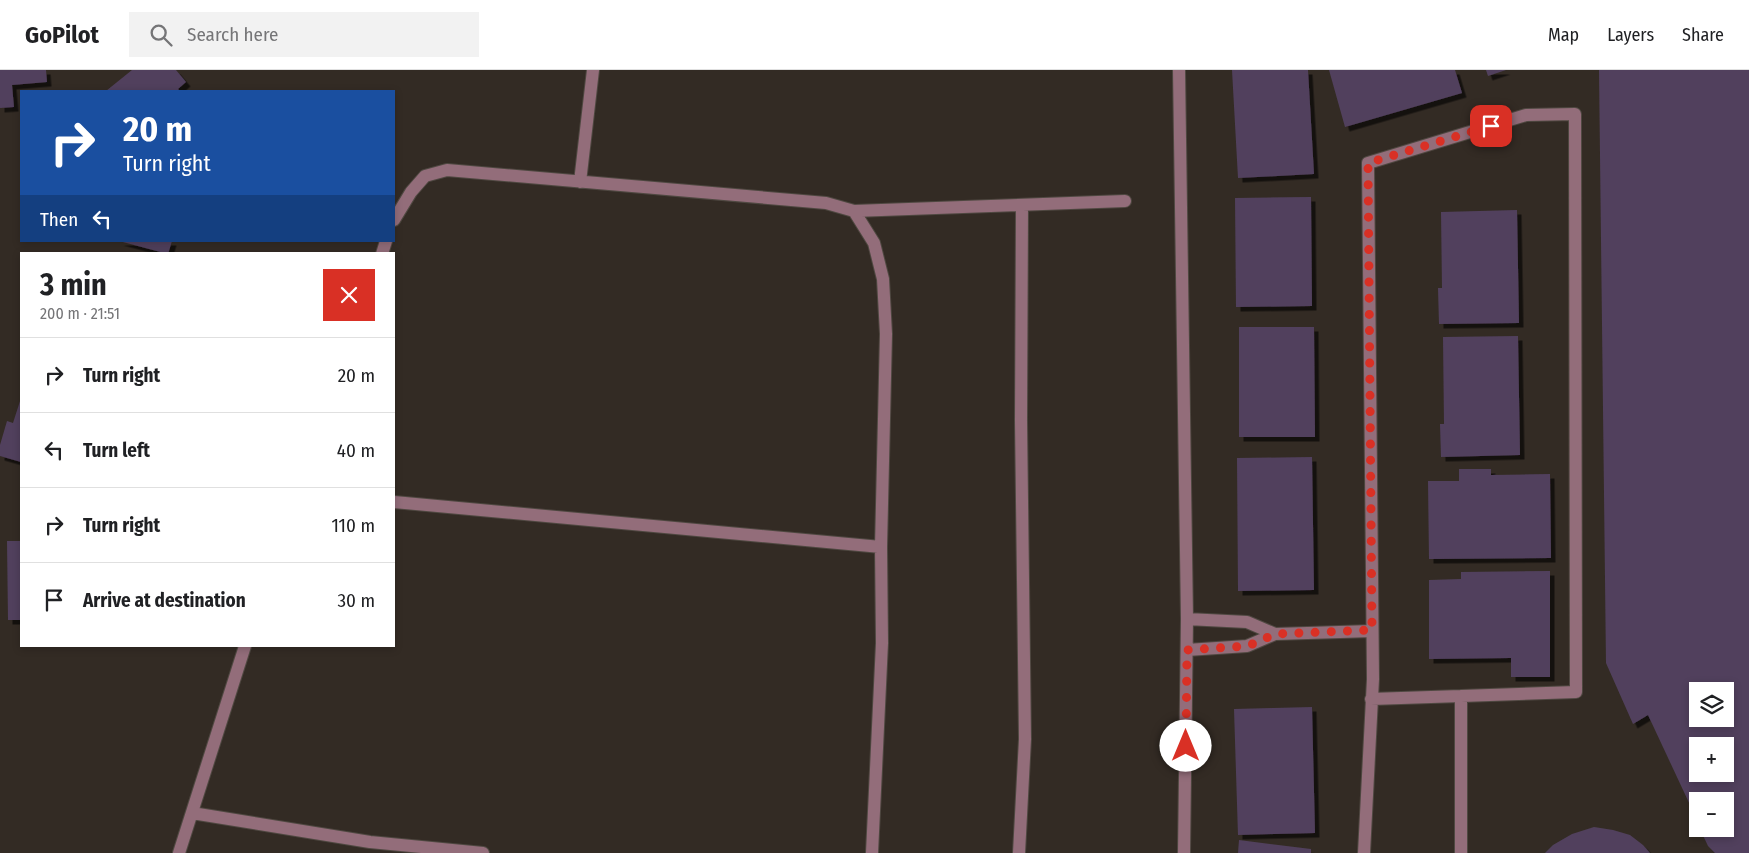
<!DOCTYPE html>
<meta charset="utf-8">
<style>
:root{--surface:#fff;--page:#f2f2f2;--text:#202124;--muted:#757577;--line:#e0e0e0}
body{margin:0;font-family:"Fira Sans Condensed",sans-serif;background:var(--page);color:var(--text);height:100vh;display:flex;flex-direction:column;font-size:19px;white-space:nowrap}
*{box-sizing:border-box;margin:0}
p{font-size:16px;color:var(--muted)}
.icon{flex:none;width:28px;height:28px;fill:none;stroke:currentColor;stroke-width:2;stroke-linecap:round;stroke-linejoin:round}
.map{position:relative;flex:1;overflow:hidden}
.sheet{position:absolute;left:20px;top:182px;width:375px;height:395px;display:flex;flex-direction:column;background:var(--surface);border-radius:0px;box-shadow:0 2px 8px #0003}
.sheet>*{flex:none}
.guide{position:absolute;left:20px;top:20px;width:375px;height:152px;border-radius:0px;box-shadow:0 2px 8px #0003;background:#1a4fa0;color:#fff;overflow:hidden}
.fabs{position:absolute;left:1689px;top:612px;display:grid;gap:10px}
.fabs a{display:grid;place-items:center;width:45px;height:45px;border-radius:0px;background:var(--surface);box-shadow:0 2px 8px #0003;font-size:25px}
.pin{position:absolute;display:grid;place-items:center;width:42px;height:42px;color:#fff;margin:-21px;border-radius:10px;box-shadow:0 2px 8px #0006}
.me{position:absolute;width:55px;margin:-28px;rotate:0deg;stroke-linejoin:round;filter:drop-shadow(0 0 4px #0008)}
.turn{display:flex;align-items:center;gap:18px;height:105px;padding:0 20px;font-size:22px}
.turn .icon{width:65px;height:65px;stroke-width:2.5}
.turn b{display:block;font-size:35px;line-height:42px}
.then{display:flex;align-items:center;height:48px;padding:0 20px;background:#0003;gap:10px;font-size:19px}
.round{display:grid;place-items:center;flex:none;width:52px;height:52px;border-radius:0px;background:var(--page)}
.head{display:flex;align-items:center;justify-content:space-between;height:85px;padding:0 20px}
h1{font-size:30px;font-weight:700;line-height:38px}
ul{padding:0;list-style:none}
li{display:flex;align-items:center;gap:15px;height:75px;padding:0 20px;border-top:1px solid var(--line)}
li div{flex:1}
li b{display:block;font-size:19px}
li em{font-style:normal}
header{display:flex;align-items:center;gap:30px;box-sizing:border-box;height:70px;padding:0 25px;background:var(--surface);border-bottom:1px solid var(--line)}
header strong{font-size:24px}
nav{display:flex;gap:28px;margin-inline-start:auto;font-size:18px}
.search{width:350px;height:45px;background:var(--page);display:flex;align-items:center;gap:12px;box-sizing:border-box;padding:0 18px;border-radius:0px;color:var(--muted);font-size:19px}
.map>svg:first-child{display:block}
</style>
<header>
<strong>GoPilot</strong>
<div class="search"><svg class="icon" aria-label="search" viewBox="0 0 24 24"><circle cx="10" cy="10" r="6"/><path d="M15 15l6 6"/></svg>Search here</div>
<nav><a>Map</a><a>Layers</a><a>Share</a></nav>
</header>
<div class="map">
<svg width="1749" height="783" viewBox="0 0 1749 783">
<defs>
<filter id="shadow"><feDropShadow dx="4.5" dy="4.5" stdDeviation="0" flood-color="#0009"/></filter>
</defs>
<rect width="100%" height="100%" fill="#332b24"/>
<path fill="#51405d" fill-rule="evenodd" filter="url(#shadow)" d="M0,0H46L47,12L12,15L14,37L0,38Z
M132,0H176L186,12L178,19L180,21H106Z
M1232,0H1308L1314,104L1238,108Z
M1329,0H1455L1462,23L1345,57Z
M1486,0H1506L1488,6Z
M1599,0H1749V783H1715L1708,776L1700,759H1725V731H1698V752L1648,645L1633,654L1606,593ZM1698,621H1725V649H1698ZM1698,676H1725V704H1698Z
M1311,127L1312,236L1236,237L1235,128Z
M1517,140L1519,253L1439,254L1438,218H1442L1441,142Z
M119,171H172L168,184Z
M1239,257H1314L1315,367H1239Z
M1518,266L1520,385L1441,387L1440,354H1444L1443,267Z
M21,328V392L0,386V375L7,351L13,353Z
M1312,387L1314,520L1238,521L1237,388Z
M1459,399H1491V405L1550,404L1551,488L1429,489L1428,411H1459Z
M7,471H21V550H8Z
M1550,501V607H1511V588L1429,589V510L1461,509V502Z
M1312,637L1315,763L1238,765L1234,639Z
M1594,757L1613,760L1630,765L1643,775L1650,783H1545L1553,775L1572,764Z
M1239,770L1311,779V783H1238Z"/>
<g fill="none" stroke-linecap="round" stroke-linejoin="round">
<defs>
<path id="minor" d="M1179,0L1187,549L1184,783
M580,112L593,0
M854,141L1125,131
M394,150L411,122L425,106L447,100L826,133L854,141L874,173L883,209L886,264L881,477L882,573L872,783
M382,184L386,171
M394,432L881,477
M1187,549L1247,552L1275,564
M1187,580L1247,576L1275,564L1372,561
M1371,629L1461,626
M192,743L370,772L483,783
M179,783L245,576
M1019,783L1025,669L1021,351L1022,135
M1364,783L1373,609L1368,93L1526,45L1575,44L1576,622L1461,626V783"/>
</defs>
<use href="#minor" stroke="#4f4841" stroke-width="14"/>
<use href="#minor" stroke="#936d7a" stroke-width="12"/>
</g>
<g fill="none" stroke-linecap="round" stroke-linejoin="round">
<path stroke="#d93025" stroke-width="9" stroke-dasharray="0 16.2" d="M1186,676L1187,580L1248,576L1275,564L1372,560L1368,93L1491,56"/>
</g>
</svg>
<div class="fabs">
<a><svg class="icon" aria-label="layers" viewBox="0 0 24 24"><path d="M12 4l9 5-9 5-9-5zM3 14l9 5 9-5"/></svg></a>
<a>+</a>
<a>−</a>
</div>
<div class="pin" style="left:1491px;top:56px;background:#d93025"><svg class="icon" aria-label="arrive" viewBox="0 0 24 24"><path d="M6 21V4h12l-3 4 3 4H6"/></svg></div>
<svg class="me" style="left:1186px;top:676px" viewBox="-20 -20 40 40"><circle r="19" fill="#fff"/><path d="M0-13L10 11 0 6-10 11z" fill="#d93025"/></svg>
<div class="guide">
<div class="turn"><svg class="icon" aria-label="right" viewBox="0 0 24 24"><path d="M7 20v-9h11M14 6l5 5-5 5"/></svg><div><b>20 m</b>Turn right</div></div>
<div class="then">Then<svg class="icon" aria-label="left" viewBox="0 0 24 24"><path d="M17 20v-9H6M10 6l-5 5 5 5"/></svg></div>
</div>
<section class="sheet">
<div class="head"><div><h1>3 min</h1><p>200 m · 21:51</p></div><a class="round" style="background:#d93025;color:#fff"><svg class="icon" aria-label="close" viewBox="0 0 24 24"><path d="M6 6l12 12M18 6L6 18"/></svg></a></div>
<ul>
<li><svg class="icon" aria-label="right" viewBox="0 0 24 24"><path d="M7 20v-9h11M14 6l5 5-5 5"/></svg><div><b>Turn right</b></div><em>20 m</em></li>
<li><svg class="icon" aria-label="left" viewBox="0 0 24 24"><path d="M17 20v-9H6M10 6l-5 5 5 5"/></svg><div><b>Turn left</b></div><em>40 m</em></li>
<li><svg class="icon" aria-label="right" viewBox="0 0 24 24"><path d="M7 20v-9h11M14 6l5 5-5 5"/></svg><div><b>Turn right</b></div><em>110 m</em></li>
<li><svg class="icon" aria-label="arrive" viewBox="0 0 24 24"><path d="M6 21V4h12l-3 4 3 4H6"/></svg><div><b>Arrive at destination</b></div><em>30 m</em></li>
</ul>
</section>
</div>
